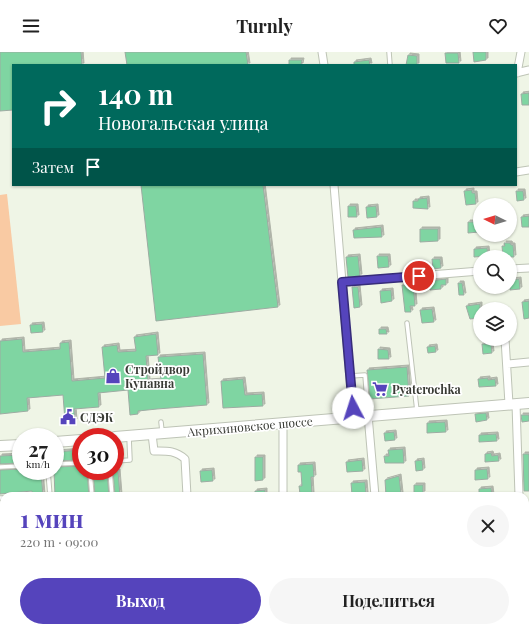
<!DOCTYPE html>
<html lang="ru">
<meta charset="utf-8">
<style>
:root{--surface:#fff;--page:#f6f6f6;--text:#222;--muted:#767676;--accent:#5544bc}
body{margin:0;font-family:"Playfair Display",serif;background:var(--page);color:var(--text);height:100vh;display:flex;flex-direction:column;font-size:15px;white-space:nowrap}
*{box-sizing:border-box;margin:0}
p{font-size:13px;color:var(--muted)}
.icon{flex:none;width:22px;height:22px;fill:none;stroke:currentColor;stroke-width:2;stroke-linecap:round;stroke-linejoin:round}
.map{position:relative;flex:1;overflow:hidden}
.panel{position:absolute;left:0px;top:440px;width:529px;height:140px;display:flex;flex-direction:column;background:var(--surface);border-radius:12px 12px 0 0;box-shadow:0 1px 3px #0004}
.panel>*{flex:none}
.guide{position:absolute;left:12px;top:12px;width:505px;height:122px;border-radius:0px;box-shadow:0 1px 3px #0004;background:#00695c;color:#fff;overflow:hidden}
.needle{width:26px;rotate:275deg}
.tools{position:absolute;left:473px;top:146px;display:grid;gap:8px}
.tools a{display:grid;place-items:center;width:44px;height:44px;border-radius:50%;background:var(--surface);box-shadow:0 1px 3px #0004;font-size:20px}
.speed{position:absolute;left:12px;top:376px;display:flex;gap:8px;font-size:20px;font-weight:700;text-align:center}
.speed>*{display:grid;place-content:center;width:52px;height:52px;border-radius:50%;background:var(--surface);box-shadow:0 1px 3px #0004;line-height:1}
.speed small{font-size:10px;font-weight:400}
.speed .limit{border:6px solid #d22;background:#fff;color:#111}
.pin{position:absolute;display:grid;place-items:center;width:34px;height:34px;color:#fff;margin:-17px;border:2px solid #fff;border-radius:50%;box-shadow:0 1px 4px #0007}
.me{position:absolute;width:44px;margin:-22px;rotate:355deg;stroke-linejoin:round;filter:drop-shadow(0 0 3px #0008)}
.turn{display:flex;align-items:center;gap:14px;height:84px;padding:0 20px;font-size:18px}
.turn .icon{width:52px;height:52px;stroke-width:2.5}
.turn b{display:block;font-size:28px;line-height:34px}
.then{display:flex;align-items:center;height:38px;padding:0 20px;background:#0003;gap:8px;font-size:15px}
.round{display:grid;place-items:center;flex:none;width:42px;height:42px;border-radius:21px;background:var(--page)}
.headline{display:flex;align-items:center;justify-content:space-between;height:68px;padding:0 20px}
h1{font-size:24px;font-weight:700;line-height:30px;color:var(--accent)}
.button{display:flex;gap:8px;margin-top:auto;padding:8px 20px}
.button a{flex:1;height:46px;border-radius:24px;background:var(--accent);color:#fff;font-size:16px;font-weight:700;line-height:46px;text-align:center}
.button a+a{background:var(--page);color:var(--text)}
header{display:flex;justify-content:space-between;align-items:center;height:52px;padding:0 20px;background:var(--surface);font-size:18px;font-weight:700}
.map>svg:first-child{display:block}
</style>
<header><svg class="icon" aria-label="menu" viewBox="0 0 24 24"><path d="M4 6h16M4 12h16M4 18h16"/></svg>Turnly<svg class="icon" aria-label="heart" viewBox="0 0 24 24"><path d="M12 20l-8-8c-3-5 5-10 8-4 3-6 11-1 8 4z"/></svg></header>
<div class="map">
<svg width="529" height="580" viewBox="0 0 529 580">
<defs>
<filter id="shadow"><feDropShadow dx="2" dy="-2" stdDeviation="0" flood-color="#0004"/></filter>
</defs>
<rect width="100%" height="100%" fill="#eff5e6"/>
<path fill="#f9caa3" d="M7,142L21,272L0,274V143Z"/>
<path fill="#7fd5a2" stroke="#9daba2" filter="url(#shadow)" d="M0,0H81L82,13H13V58L0,59Z
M125,0H246L248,13H127Z
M473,0H486V8L474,10Z
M445,1H458L459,11H446Z
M408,3L417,4V13H406Z
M289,8H302L301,13H289Z
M369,8L370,13H354V10Z
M529,41V53H522L521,42Z
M141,133H263L278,255L156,269Z
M472,138V141H475L476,152L466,153L464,139Z
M516,139H523L524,148L517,149Z
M427,146L428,157L413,156V149H418V147Z
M348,154H356L357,165H348Z
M376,154L377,165L367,166L366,155Z
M529,164V175H522L521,165Z
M468,170H479V180L468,181Z
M381,175L382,185L354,186L353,178Z
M420,177H438V189L420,190Z
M504,191H510L511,193H513L514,205H503L502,194H505Z
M487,196L488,204L474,205V197Z
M358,204L360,224L348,225L346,205Z
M377,204H388L389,215L378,216Z
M432,207H440L441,216L433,217Z
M446,227V233H441V237L430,238L429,229Z
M519,227L520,237L510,238V228Z
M413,229L415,254H410L411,260H405L402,233H407V230Z
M458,231H462L464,243H459Z
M352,235H358L360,255L354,256Z
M391,238L392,249L381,251L380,239Z
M529,249V266L524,267L522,250Z
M480,252V266L470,267L466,254Z
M432,257L434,270L422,271L420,258Z
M42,272L43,280L31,281L30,273Z
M379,277H386L387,282H379Z
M156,282L158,303L146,304L148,329L161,328L158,305L203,302L207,353L157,357L138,359V362L130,363L128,338L98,341L99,355L74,357L75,369H65L63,343L27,346L28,359L0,362V289L22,287L23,300L60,297V291L69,290L72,329L105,326L102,295L117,293L118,300L136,299L134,285Z
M482,292H491L492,301L483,302Z
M435,294L436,300L428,301L427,295Z
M378,297L388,298L389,307H378Z
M407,315L409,344L370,347L367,318Z
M488,326V328L495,327L496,334L479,335L478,327Z
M243,327L245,343L262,342L263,354L223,356L221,329Z
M486,361L487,368L476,370L475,362Z
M521,363H529V369L522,370Z
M445,370L446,380L427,381V371Z
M394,380L395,388L385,389L384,381Z
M496,382L497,389L479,390V383Z
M403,397L404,411H385L384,404H389L388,398Z
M81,398V408L55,409V400Z
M491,401L492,404L498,403L499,409L485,410V402Z
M523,402H529V439H524Z
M21,403V411L0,412V404Z
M255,405H263V428L255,429Z
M362,408L363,419L347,420L346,410Z
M422,408L423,418L416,419L415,409Z
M313,412L314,425H311L312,442H300L299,434H302L301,420H298V413Z
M81,414V419H87L89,444H55L54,419L55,415Z
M21,417V419H41L43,444H32V439L0,442V418Z
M487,417L488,427L475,428V418Z
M212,418L213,429L201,430L200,419Z
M93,419H107L109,444H95Z
M113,419H118L120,444H115Z
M399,424L401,442L386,444L385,428Z
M365,430L366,442L352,443L351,431Z
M414,433H423V441L414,442Z
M491,436L492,444H479V437Z
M265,438V444H255V439Z"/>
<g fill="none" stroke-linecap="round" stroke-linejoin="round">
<defs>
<path id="lane" d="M389,0L390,13
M407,271L417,359
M350,324L365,323L368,362
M161,370L162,379
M115,409L130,408L129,385
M55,412L81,411
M0,415L21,414
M48,419L50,444
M90,419L92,444
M110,419L112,444
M19,444L29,443
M0,446H4
M0,481H4
M45,580V576"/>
<path id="street" d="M322,0L324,13
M516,21L529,18
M517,21L521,0
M516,120L529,118
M334,133L353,364
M510,217L529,216
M342,230L480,219
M505,287L509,352
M507,312L529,310
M516,352L519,444
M368,363L375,444
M283,372V444
M152,382L154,399C166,399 175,398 185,407L187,444
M197,576V580
M291,576V580
M386,576V580
M523,576V580"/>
<path id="secondary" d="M115,385L529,351
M55,390L81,388
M0,394L21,393"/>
</defs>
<use href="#lane" stroke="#bec4b6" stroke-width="5.5"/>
<use href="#street" stroke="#bec4b6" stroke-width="9"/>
<use href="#secondary" stroke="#bec4b6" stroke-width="12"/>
<use href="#lane" stroke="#fff" stroke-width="3.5"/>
<use href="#street" stroke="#fff" stroke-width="7"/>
<use href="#secondary" stroke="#fff" stroke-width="10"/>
</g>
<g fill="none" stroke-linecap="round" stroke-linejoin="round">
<defs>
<path id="route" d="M353,356L342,230L419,224"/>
</defs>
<use href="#route" stroke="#372c7a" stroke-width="10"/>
<use href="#route" stroke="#5544bc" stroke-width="7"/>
</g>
<defs>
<symbol id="shop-bare" viewBox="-9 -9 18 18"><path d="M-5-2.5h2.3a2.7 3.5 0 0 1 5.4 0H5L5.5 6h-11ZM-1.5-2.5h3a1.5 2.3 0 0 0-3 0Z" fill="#5544bc" stroke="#fff" stroke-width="2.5" paint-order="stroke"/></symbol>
<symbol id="supermarket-bare" viewBox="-9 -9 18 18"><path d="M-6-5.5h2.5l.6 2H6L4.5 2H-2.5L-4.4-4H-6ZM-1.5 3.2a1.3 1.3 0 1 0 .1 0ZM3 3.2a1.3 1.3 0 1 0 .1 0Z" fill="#5544bc" stroke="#fff" stroke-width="2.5" paint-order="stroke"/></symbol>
<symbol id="civic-bare" viewBox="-9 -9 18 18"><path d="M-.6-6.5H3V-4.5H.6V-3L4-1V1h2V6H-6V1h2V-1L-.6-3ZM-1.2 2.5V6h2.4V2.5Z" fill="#5544bc" stroke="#fff" stroke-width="2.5" paint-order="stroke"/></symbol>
</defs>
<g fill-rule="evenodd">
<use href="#shop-bare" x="102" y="313" width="22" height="22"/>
<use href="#supermarket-bare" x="369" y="326" width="22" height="22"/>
<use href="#civic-bare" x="57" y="354" width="22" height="22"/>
</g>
<g text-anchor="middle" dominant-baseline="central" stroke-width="3.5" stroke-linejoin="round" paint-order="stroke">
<g font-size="12" font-weight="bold" fill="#393b35" stroke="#fff" text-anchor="start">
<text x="125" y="317">Стройдвор<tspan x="125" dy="14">Купавна</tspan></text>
<text x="392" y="337">Pyaterochka</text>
<text x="80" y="365">СДЭК</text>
</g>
<g font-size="12" fill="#393b35" stroke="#fff">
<text transform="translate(250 374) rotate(-5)">Акрихиновское шоссе</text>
</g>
</g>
</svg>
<div class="tools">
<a><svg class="needle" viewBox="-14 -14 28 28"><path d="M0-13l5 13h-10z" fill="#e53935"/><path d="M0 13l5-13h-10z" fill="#767676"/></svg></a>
<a><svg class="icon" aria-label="search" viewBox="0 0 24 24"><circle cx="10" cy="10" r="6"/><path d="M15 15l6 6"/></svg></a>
<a><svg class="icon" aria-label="layers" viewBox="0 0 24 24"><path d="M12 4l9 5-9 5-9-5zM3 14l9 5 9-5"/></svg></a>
</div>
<div class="speed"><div>27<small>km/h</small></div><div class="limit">30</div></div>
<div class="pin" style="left:419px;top:224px;background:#d93025"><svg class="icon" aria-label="arrive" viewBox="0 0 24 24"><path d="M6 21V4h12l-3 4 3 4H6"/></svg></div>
<svg class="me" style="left:353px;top:356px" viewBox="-20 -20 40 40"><circle r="19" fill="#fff"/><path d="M0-13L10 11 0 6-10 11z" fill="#5544bc"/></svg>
<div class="guide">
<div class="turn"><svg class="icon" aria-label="right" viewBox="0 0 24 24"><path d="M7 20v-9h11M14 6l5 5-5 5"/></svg><div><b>140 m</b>Новогальская улица</div></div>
<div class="then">Затем<svg class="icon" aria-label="arrive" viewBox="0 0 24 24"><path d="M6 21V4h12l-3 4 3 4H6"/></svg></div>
</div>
<section class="panel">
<div class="headline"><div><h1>1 мин</h1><p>220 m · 09:00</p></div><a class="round"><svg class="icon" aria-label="close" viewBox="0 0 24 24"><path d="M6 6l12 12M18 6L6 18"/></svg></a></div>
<div class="button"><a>Выход</a><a>Поделиться</a></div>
</section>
</div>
